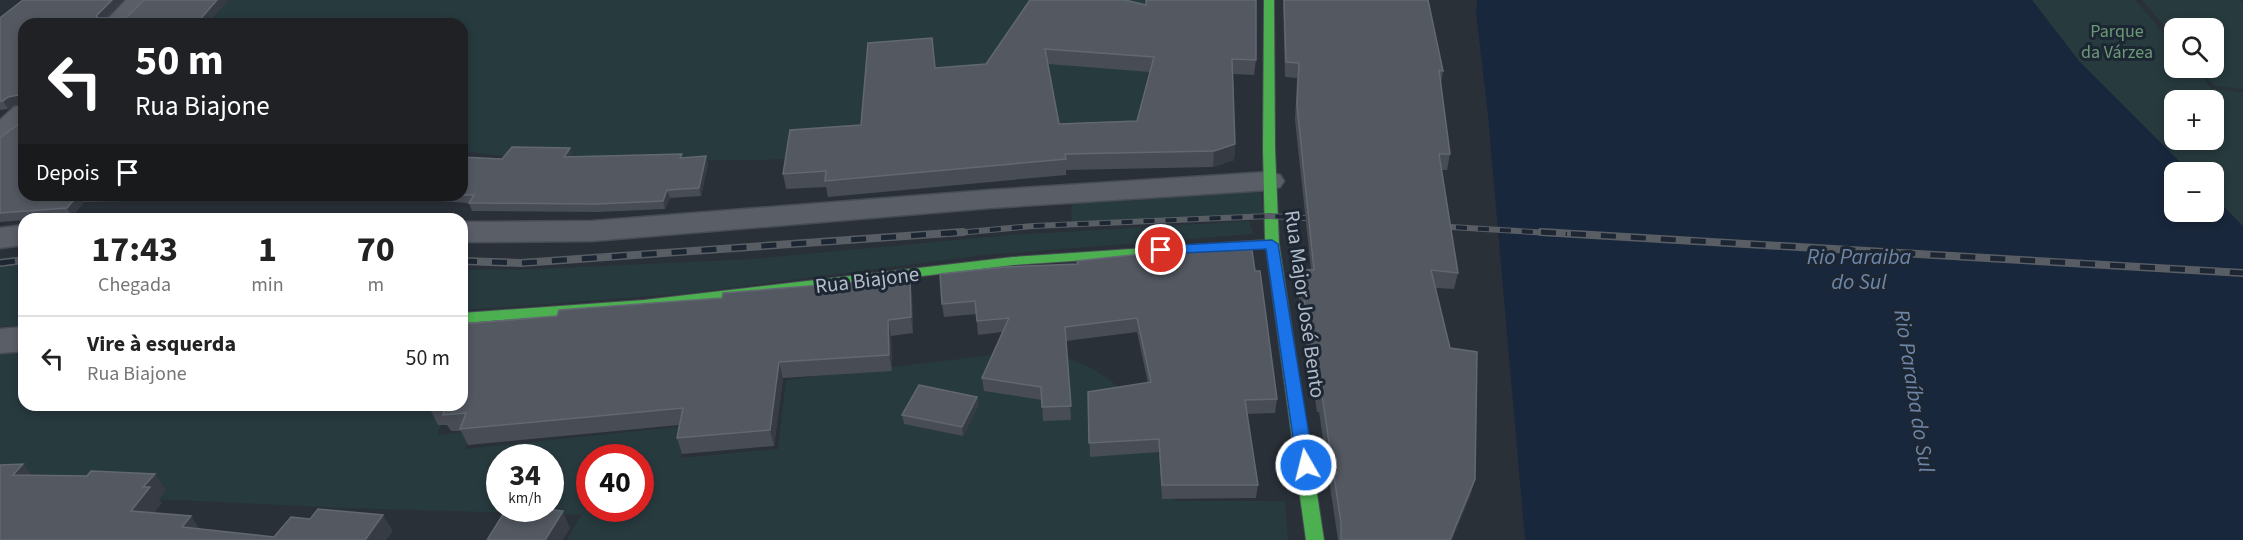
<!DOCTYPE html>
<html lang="pt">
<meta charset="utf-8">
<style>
:root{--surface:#fff;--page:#f2f2f2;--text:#222;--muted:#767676;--line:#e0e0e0}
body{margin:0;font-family:"Source Sans 3",sans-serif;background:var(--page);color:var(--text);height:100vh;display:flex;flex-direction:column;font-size:22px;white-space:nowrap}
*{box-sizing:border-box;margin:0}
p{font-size:20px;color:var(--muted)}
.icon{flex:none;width:33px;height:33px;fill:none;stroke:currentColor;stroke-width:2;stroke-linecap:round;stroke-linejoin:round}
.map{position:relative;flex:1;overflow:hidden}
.side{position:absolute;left:18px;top:213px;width:450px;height:198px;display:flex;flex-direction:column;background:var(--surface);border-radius:18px;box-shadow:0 3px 9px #0003}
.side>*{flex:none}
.banner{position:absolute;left:18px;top:18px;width:450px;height:183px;border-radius:18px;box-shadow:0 3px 9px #0003;background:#202124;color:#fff;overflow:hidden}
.tools{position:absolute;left:2164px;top:18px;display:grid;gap:12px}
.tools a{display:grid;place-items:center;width:60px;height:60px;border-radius:12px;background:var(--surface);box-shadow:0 3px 9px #0003;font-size:30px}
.speed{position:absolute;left:486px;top:444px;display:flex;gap:12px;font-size:30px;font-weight:700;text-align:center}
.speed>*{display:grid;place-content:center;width:78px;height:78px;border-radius:50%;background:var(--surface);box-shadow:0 3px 9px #0003;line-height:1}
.speed small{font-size:15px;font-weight:400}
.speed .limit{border:9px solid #d22;background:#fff;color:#111}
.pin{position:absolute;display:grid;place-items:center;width:51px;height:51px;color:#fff;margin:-26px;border:3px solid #fff;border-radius:50%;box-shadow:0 2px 6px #0007}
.me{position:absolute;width:66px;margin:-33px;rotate:352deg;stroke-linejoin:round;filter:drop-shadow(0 0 4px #0008)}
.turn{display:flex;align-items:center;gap:21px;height:126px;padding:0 18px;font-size:27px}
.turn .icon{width:78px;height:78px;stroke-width:2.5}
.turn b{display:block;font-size:42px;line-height:51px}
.then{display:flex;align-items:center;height:57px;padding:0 18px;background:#0003;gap:12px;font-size:22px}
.eta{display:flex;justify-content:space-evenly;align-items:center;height:102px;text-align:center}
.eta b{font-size:36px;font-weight:700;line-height:42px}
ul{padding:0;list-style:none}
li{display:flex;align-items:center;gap:18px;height:84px;padding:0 18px;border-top:2px solid var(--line)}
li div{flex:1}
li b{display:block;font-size:22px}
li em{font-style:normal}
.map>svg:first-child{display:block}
</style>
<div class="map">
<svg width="2243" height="540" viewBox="0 0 2243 540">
<rect width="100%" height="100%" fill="#2a3038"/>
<path fill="#273a3e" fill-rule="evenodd" d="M227,0H1178L1170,139L761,160L587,161L519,158L462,151V24H209Z
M2032,0H2135L2175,46V68H2194L2212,89L2243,92V226L2214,197V172H2190L2079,61ZM2175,100H2214V140H2175Z
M2142,0H2240L2243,3V89L2214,86L2199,68H2214V28H2175V39Z
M1261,192L1264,214L1072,222L1071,199Z
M1249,221L1253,234L984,255L682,294L462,310V270L537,269L752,259L1011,235Z
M24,256V325L0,327V258Z
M0,349H24V405H449L437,435L472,431L465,449L686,426L681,458L778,449L786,380L1009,353L1055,354L1068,358L1094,369L1126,392L1149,428L1175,501H1285L1288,540H567L581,515L348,508L0,492ZM500,458H550V508H500ZM590,458H640V508H590Z"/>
<path fill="#19273c" d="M1477,0H2032L2079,61L2190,172H2175V212H2214V197L2243,226V540H1525L1488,116L1476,12Z"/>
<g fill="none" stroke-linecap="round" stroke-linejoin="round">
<defs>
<path id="street" d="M126,0H152L129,24H103Z
M24,105V129L10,142L0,145V120L14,107Z
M1269,172L1280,175L1284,181L1280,187L1269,190L990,208L592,241L462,242V222L592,221L990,190Z
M24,225V245L0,248V228Z
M24,327V351L0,353V329Z"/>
<path id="fast" d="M1264,0H1274L1275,149L1279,244L1324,540H1306L1266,248L1013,265L644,310L462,323V313L644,300L1013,257L1265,240L1263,149Z"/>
</defs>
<use href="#street" stroke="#484c55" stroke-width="3"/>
<use href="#fast" stroke="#484c55" stroke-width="2"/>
<use href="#street" fill="#5a5e66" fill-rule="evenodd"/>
<use href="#fast" fill="#4caf50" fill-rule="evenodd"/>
<defs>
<path id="rail-far1" d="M1434,226L1567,234
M946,234L1033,226L1270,216L1321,219"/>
<path id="rail" d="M1541,232L2243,273
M462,261L521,263L963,232
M0,263L24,260"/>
</defs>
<use href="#rail-far1" stroke="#595d64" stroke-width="6"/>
<use href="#rail" stroke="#595d64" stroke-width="8"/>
<use href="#rail-far1" stroke="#1d2633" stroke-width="4" stroke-dasharray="11" stroke-linecap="butt"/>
<use href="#rail" stroke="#1d2633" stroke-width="5" stroke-dasharray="15" stroke-linecap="butt"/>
</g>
<path fill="#474c55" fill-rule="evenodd" d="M123,0L106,18H126L228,0L207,24H24V104L23,103L14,105L8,109L0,110V18Z
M1030,0L1256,60L1254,75L1233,74L1235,144L1234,160L1213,167L1066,170V175L828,197L826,187L786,189L783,174L861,125L935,68L986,64ZM1048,64L1150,72L1137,121L1059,124Z
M1283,0H1428L1443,71L1441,84L1450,154L1447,170H1442L1458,273L1454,289L1435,288L1475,479L1470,496L1452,540H1338L1319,412H1317L1297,285L1299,269H1311L1295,120L1297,78L1285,77Z
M20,123L24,195H277L276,196L253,198L84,202L72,217L24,219V220L0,222V138Z
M462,157L502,159L572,157L683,158L708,164L701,196L670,198L665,209L598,212L472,211L469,203L350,195H462Z
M1187,250L1277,399L1275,413L1247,414L1258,485L1256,498L1162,499L1159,452L1090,457L1088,392L1148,383L1137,332L1066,341L1071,420L1043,421L1042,400L984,391L982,378L1002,332L978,335L976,314L944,317L942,304L1077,264V261Z
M912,294L913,333L891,336L892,371L783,378L774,446L682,454L677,438L679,425L468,445L461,431H451L447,425H438L430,409L557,316Z
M977,397L978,406L963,436L904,424L902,415Z"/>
<path fill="#373c44" d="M112,0H123L101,22L97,18V15Z
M217,0H228L207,24H196Z
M18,95L23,103L14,105L8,109L3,101L8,97Z
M1235,144L1234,160L1213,167L1214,151Z
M570,148L573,157H564Z
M706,156L708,164L701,196L699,188Z
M667,190L670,198L665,209L663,201Z
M78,195H80L84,202L72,217L67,208Z
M910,278L912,294L913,333L911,317Z
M888,320L891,336L892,371L889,355Z
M779,362L783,378L774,446L770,430Z
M977,397L978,406L963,436L962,427Z
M23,464L36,480L13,475Z
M155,474L166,490L159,499L162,503L143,527L131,511L143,487Z
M1475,479L1470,496L1452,540H1450Z
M563,511L570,528L563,540H545Z
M383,515L393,531L386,540H365Z
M191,516L202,532L182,527Z"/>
<path fill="#535861" stroke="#626872" stroke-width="1.5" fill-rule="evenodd" d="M23,0H112L97,15V18H126L144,0H217L196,24H24V100H21L18,95L8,97L3,101H0V18Z
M1030,0H1125L1146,5V0H1256V60L1232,59L1235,144L1214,151L1065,154L1066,159L825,181L826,171L783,174L790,130L861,125L868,43L932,38L935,68L986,64ZM1045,49L1154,57L1137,121L1059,124Z
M1284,0H1428L1443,71L1439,70L1450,154H1439L1458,273L1431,270L1450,348L1477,352L1475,479L1450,540H1341V523L1322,395H1320L1299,269L1314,270L1297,105L1299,63L1286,62Z
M24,108V195H78L67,208L0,213V138L20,123L21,111Z
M512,147L570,148L564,157L682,154L680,158L706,156L699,188L667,190L663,201L596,204L469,203L474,195H462V157L502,159Z
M1187,249V250H1252L1255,271H1260L1277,399L1245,400L1258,485H1162L1159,439L1089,443L1088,392L1151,382L1137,318L1065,327L1071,406L1042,407L1041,387L982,378L1009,318L977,321L975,301L942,304L940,274L1006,267L1078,264L1077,261Z
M910,278L911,317L888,320L889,355L779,362L770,430L677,438L683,408L460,429L466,413L443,415L445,408L430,409L431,405H462V324L557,316L559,310L722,298L723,293Z
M919,385L977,397L962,427L902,415Z
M23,464L13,475L87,476L91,471L155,474L143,487H150L131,511L191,516L182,527L274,537L291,517L310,519L318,509L383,515L365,540H0V465Z
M507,508H537L563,511L545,540H487Z"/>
<path fill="#1a73e8" stroke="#114b97" stroke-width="1.5" d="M1272,240L1278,244L1314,465L1311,470H1300L1297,465L1266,249L1161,254L1154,250L1161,246Z"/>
<g text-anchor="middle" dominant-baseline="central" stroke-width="6" stroke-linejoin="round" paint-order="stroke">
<g font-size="18" fill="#6b9a76" stroke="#1d2633">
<text x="2117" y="31">Parque<tspan x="2117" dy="21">da Várzea</tspan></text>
</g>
<g font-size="21" fill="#b4bcc9" stroke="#1d2633">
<text transform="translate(867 280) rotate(-7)">Rua Biajone</text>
<text transform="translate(1305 304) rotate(82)">Rua Major José Bento</text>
</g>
<g font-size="22" font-style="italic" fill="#6d86a8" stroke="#1d2633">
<text x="1859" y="257">Rio Paraiba<tspan x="1859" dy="25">do Sul</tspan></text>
<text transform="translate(1914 391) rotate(81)">Rio Paraíba do Sul</text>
</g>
</g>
</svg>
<div class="tools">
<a><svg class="icon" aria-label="search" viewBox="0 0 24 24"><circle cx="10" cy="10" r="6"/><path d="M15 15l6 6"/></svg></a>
<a>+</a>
<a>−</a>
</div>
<div class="speed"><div>34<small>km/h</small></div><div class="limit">40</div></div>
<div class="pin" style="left:1161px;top:250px;background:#d93025"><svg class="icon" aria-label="arrive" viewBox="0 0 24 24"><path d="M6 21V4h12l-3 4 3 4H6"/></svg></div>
<svg class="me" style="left:1306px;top:465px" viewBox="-20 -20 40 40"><circle r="17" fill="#1a73e8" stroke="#fff" stroke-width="3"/><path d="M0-11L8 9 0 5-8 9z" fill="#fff"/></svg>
<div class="banner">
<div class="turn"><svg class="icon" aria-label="left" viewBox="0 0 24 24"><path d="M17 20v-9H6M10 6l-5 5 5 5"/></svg><div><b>50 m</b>Rua Biajone</div></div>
<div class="then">Depois<svg class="icon" aria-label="arrive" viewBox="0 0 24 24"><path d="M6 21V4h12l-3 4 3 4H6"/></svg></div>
</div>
<section class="side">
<div class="eta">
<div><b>17:43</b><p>Chegada</p></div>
<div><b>1</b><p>min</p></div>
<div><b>70</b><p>m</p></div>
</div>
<ul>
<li><svg class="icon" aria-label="left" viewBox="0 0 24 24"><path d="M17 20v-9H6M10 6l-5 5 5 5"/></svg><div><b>Vire à esquerda</b><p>Rua Biajone</p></div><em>50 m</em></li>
</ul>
</section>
</div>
